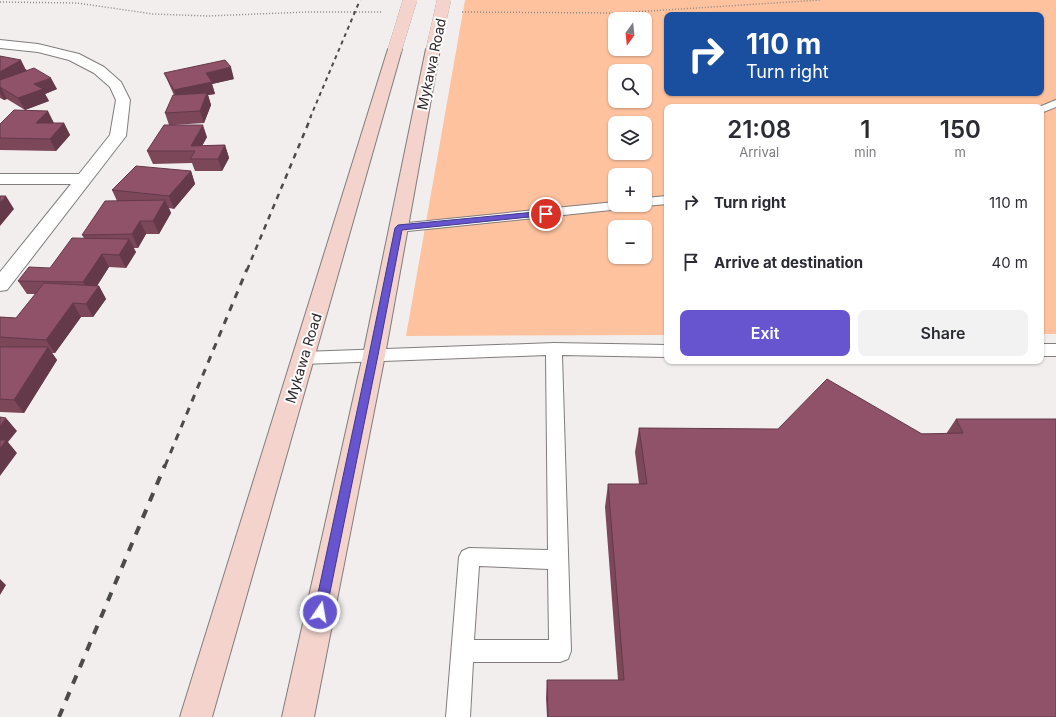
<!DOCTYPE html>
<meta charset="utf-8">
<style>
:root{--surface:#fff;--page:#f2f2f3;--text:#2b2b33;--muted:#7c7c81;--accent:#6655cf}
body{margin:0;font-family:Inter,sans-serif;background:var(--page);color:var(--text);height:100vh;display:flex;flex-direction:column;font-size:15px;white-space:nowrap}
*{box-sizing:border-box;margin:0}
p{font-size:13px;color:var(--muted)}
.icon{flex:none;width:22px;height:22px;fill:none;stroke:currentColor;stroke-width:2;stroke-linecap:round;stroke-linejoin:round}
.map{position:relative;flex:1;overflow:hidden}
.side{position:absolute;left:664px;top:104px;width:380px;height:260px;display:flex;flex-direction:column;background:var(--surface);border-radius:8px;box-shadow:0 1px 3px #0004}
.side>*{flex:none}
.hud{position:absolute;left:664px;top:12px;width:380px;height:84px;border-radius:8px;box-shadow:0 1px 3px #0004;background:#1a4fa0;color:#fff;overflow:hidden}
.needle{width:26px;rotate:195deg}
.tools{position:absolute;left:608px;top:12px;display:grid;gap:8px}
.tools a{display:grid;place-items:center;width:44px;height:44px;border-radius:8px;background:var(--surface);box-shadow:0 1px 3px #0004;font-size:20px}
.pin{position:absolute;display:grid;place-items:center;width:34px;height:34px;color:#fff;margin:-17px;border:2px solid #fff;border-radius:50%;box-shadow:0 1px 4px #0007}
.me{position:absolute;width:44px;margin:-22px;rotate:12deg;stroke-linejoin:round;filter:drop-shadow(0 0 3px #0008)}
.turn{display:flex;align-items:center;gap:14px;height:84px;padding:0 16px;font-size:18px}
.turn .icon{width:52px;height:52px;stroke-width:2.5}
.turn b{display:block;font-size:28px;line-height:34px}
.eta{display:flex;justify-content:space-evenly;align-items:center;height:68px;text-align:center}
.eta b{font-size:24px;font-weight:600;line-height:28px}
.cta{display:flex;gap:8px;margin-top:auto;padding:8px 16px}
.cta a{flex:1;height:46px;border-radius:8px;background:var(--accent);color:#fff;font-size:16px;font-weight:600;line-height:46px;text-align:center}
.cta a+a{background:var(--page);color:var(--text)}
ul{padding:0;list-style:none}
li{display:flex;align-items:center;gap:12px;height:60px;padding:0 16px}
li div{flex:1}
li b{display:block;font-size:15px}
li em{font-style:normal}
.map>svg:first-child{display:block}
</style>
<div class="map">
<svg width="1056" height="717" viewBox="0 0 1056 717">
<rect width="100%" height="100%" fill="#f3eeee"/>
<path fill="#ffc29e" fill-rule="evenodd" d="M465,0H1056V334H1041V107H667V335L406,336ZM667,15H1041V93H667ZM615,19H645V49H615ZM615,71H645V101H615ZM615,123H645V153H615ZM615,175H645V205H615ZM615,227H645V257H615Z"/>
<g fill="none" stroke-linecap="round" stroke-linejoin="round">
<defs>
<path id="lane" d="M1056,100V107L1041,113V107H1039Z
M667,196V204L645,206L642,205H645V198Z
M615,202V205H627L621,209L398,232L393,231L391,228L393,225L398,224Z
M554,343L667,345V357L562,355L571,651L568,659L560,662H473L470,717H446L459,557L462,551L469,548L548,550L546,355L303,364L297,362L295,358L297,354L303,352ZM479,566L548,569L549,640H474Z
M1041,344H1056V356H1041Z"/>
<path id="street" d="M0,40L38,44L79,54L104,67L121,82L130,100L126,136L7,290L0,291V272L71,184H0V174H79L110,135L116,100L110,87L94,73L69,60L38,52L0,48Z"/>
<path id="secondary" d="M395,45L402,49L212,717H180L388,49Z
M433,45L440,49L385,355L314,717H282L363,355L426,49Z"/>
</defs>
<use href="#lane" stroke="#817d7d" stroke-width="2"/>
<use href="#street" stroke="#817d7d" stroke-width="2"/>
<use href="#secondary" stroke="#817d7d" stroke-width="2"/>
<path stroke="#8d8989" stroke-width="1.5" stroke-dasharray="1 2" stroke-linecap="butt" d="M0,2L77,3L153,14L208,16L307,12H383
M462,12L618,13L821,0"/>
<use href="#lane" fill="#fff" fill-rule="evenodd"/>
<use href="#street" fill="#fff" fill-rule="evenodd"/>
<use href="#secondary" fill="#f3d3cc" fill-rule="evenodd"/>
<path stroke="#4c4a4a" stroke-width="2" stroke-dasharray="4 4" stroke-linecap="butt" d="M310,118L360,0"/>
<path stroke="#4c4a4a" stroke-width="2.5" stroke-dasharray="5.5 5.5" stroke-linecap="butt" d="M247,270L311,117"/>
<path stroke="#4c4a4a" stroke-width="3" stroke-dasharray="7 7" stroke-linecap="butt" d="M165,466L247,269"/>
<path stroke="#4c4a4a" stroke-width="4" stroke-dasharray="9 9" stroke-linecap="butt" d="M59,717L165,465"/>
<defs>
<path id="secondary-bridge" d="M395,49L410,0
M433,49L444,0"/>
</defs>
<use href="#secondary-bridge" stroke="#817d7d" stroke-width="14" stroke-linecap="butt"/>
<use href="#secondary-bridge" stroke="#f3d3cc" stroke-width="14"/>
</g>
<path fill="#7b4759" d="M0,56L27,70L57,89L45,94L49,101L25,110L7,99L4,100L0,98Z
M164,73L234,79L212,84L215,94L208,95L211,105L204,123L173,125L207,137L202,146L225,145L229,158L222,171H195L192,163L153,164L147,151L169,125L165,113L174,95Z
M54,123H64L70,135L56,151L0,150V124Z
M191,171L195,184L174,209L169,208L171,213L159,234H146L138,248H133L136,252L126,268L109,267L97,286H99L106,299L93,317H81L55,353H52L57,360L24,413L0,412V317L16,318L36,294H27L18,281L50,268L84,238L82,235L117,201L112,190Z
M956,419H1056V717H547L546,698L547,680H618L605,507L608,484H639L635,452L639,428L946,434Z"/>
<path fill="#643949" d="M21,60L27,72L0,87V72Z
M231,67L234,79L212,84L215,94L208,95L211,105L204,123L200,111L178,102L174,90L206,73Z
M51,78L57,89L45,94L49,101L25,110L18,98L34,84Z
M0,87H1L7,99L4,100L0,93Z
M48,111L54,123H36Z
M64,123L70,135L56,151L50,139Z
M203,125L207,137L197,155L195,151L191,146Z
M225,145L229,158L222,171L218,159Z
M191,171L195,184L174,209L169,196Z
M6,196L14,209L0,226V203Z
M165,200L171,213L159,234L153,221Z
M140,221L146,234L138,248L132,234Z
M129,239L136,252L126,268L119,255Z
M102,254L109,267L91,295L83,282Z
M99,286L106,299L93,317L86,304Z
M73,303L81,317L55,353L46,340Z
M48,347L57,360L24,413L14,400Z
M6,418L17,431L8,442L17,453L0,476V426Z
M0,579L6,585L0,595Z"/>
<path fill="#8f5268" stroke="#643949" d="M0,56L21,60L0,72Z
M225,60L231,67L206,73L212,82L174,90L164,73Z
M34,68L51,78L34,84L43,89L18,98L0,87V80Z
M207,93L200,111L165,113L173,95Z
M14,110L48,111L36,123H64L50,139L0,138V124Z
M164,125H203L191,146L225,145L218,159H190L195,151H147Z
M136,166L191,171L169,196L112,190Z
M0,196H6L0,203Z
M165,200L153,221H140L132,234L82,235L105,201Z
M72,238L129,239L119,255L102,254L83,282L18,281L29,267L50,268Z
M44,283L99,286L86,304L73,303L46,340L0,337V317L16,318Z
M0,347H48L14,400L0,399Z
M827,379L922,434L963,433L956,419H1056V717H548L547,680H624L608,484H647L639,428L778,429Z
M0,417L6,418L0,426Z
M0,440H6L0,449Z"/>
<path fill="#6655cf" stroke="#423787" d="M546,211L550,214L549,215L402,230L378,355L326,612L324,616L320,617L316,616L314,612L369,355L395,228L398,225Z"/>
<g text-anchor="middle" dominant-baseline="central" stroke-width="4" stroke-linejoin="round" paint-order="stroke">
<g font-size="14" fill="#2c2a2a" stroke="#fefcfc">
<text transform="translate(431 64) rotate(-78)">Mykawa Road</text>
<text transform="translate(303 358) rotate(-73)">Mykawa Road</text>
</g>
</g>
</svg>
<div class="tools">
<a><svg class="needle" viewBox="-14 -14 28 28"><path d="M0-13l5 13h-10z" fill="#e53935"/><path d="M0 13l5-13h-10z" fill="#7c7c81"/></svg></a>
<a><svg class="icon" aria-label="search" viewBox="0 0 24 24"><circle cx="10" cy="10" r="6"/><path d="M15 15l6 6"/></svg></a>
<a><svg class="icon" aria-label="layers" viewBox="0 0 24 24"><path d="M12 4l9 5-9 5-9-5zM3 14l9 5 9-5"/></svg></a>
<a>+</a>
<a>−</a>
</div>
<div class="pin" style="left:546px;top:214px;background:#d93025"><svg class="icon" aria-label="arrive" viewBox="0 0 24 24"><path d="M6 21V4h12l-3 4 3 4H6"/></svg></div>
<svg class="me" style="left:320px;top:612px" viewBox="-20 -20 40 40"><circle r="17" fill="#6655cf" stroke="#fff" stroke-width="3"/><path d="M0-11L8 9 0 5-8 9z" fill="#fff"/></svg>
<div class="hud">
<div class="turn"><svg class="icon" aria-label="right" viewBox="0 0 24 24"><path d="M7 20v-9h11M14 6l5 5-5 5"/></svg><div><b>110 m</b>Turn right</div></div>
</div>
<section class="side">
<div class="eta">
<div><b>21:08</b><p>Arrival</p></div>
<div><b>1</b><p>min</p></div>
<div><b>150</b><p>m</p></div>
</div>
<ul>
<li><svg class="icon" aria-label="right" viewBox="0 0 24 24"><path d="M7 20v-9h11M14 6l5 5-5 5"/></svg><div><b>Turn right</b></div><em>110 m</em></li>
<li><svg class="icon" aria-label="arrive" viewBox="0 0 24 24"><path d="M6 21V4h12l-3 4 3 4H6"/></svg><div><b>Arrive at destination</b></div><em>40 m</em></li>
</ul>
<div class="cta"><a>Exit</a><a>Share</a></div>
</section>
</div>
